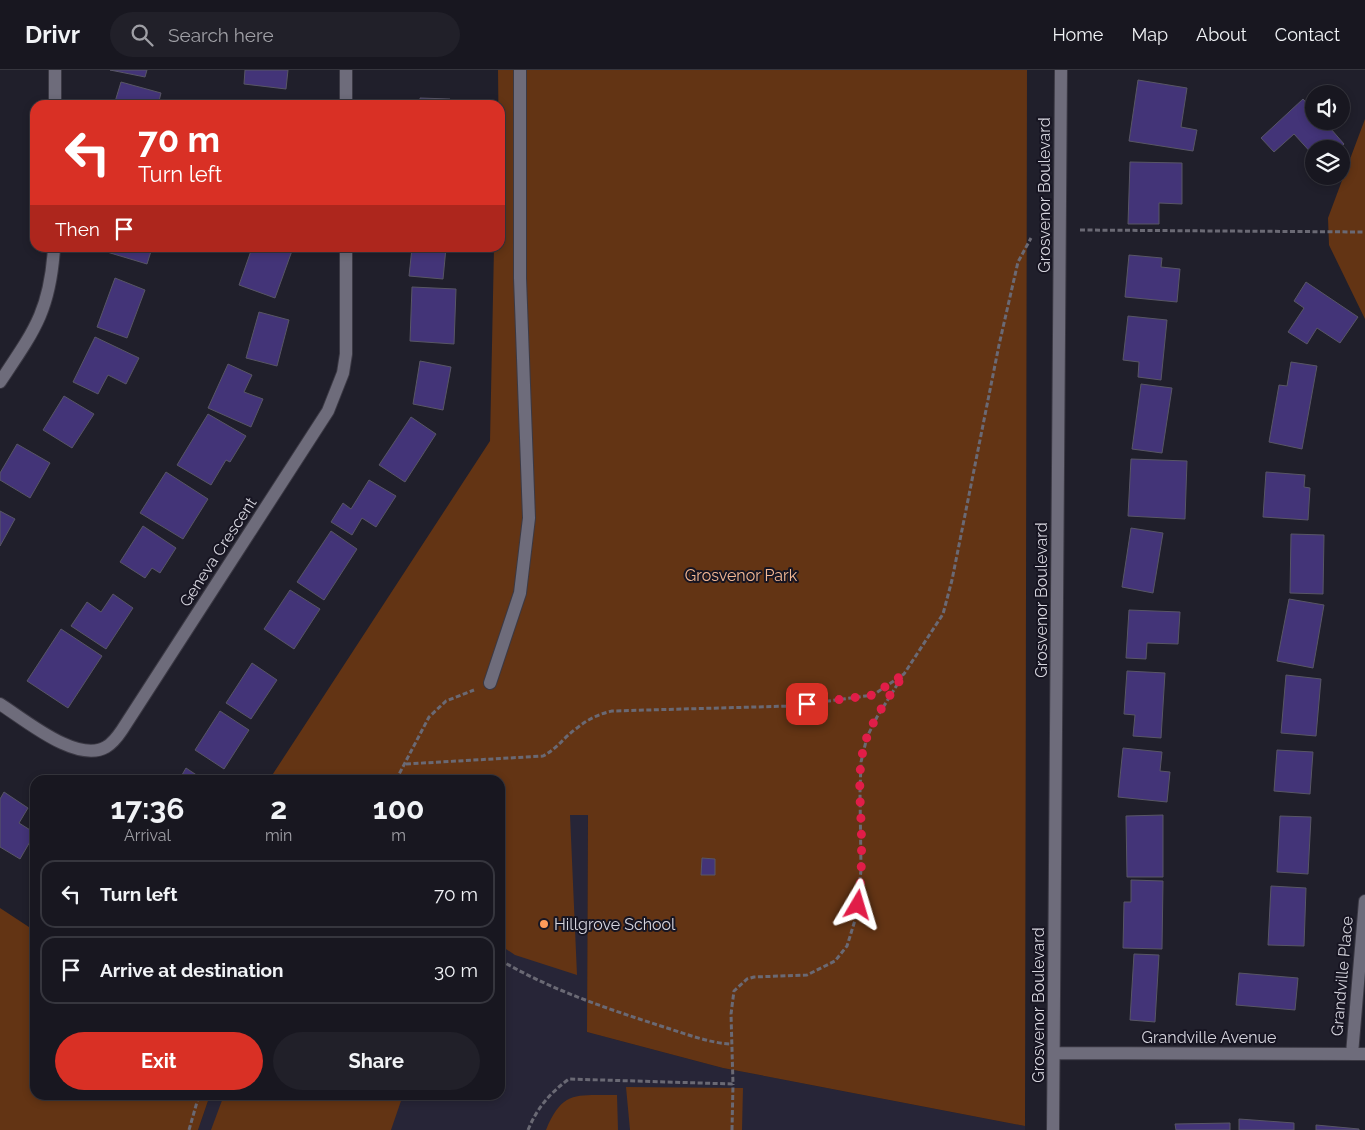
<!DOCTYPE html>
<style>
:root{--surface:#181720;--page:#212029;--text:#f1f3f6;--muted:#9f9fa5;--line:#36363e;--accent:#d93025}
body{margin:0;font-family:Raleway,sans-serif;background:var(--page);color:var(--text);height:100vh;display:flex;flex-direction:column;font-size:19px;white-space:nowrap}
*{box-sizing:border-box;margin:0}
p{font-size:16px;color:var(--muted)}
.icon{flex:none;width:28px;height:28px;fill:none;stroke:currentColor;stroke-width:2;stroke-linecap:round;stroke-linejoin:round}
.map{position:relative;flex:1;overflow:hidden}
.panel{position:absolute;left:30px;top:705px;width:475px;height:325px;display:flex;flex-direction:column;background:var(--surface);border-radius:15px;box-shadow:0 2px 8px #0003,0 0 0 1px var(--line)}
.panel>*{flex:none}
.banner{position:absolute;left:30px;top:30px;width:475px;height:152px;border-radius:15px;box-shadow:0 2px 8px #0003,0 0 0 1px var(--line);background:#d93025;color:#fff;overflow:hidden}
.controls{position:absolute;left:1305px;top:15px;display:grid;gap:10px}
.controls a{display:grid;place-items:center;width:45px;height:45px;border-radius:50%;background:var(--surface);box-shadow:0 2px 8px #0003,0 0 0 1px var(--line);font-size:25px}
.pin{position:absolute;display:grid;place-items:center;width:42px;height:42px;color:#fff;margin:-21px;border-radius:10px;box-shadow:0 2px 8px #0006}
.me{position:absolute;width:55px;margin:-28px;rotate:7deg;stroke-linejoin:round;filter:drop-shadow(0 0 4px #0008)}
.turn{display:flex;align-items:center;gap:18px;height:105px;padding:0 25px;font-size:22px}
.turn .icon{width:65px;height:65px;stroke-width:2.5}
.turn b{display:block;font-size:35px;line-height:42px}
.then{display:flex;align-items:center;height:48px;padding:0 25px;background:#0003;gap:10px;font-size:19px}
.eta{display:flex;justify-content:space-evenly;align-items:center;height:85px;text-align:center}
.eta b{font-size:30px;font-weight:700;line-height:35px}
.primary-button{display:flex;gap:10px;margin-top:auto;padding:10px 25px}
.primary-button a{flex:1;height:58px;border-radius:30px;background:var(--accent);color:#fff;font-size:20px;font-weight:700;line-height:58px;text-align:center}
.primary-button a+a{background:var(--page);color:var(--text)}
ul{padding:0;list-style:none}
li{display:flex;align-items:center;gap:15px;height:68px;margin:0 10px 8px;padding:0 15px;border:2px solid var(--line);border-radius:15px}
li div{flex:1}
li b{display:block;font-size:19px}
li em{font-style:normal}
header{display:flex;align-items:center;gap:30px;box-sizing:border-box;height:70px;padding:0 25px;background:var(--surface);border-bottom:1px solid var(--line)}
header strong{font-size:24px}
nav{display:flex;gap:28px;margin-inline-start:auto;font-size:18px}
.search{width:350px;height:45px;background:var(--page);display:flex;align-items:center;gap:12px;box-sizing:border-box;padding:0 18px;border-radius:28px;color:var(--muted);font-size:19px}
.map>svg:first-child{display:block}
</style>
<header>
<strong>Drivr</strong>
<div class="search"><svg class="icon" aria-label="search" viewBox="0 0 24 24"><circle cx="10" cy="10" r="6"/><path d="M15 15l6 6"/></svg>Search here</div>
<nav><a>Home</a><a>Map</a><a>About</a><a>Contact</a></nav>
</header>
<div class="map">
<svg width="1365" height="1060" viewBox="0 0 1365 1060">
<rect width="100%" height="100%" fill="#201f2b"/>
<path fill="#272537" d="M500,740L588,745L587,962L723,998L1025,1056V1060H198L210,1025H500Z"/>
<path fill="#633414" d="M498,0H1027L1025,1056L723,998L587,962L588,745H570L577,905L515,885L500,875V710H269L490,371L494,178H500Z
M1365,49V249L1329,175L1328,148Z
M0,838L35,861V1025H210L198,1060H0Z
M626,1017L743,1018L742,1060H630Z
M224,1025H403L391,1060H211Z
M617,1025L618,1060H546C563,1019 577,1026 617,1025Z"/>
<path fill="#433478" stroke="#585665" d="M110,0H147L145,7Z
M245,0H288L286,19L244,14Z
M1138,10L1187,18L1181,57L1197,60L1193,81L1129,71Z
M121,12L161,23L158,35H114Z
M420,28L450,29V35H420Z
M1303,29L1314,41V51H1324L1344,74L1339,79H1314V86L1294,64L1274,82L1261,68Z
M1130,92L1182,93V134L1159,133V154H1128Z
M108,178H152L147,194L107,182Z
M252,178L260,181L261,178H293L275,228L239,215Z
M412,178H446L443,209L409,206Z
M1129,185L1162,188L1161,197L1180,199L1177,232L1125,227Z
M115,208L145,220L127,268L97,257Z
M1306,212L1358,247L1340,273L1317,258L1307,274L1288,262L1304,238L1294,231Z
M412,217L456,219L454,274L410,271Z
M259,242L289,250L277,296L246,288Z
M1128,246L1167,250L1161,310L1138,307L1139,292L1123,290Z
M95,267L139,288L126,314L108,305L98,324L73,312Z
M420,291L451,297L443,340L413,334Z
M1291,292L1317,296L1302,379L1269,372L1279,315L1287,316Z
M228,294L252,305L244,322L263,329L251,357L208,338Z
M1141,314L1172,318L1162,383L1132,379Z
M64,326L94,344L72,378L43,360Z
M208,344L246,366L230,392L226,390L211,415L177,395Z
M411,347L436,364L405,412L379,395Z
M17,374L50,393L30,428L0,410V403Z
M1131,389L1187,391L1185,449L1128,446Z
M166,402L208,429L183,469L140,443Z
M1266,402L1305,405L1304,417L1310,418L1308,450L1263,447Z
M369,410L396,426L376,457L362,448L352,465L331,452L343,433L351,439Z
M0,441L15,449L0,476Z
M143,456L176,478L160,503L152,498L145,508L120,492Z
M1131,458L1163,463L1153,523L1122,517Z
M331,461L357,479L324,530L297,512Z
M1291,464L1324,465L1323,524L1290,523Z
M290,520L320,539L294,579L264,559Z
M113,524L133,538L106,579L71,556L87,532L101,542Z
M1289,529L1324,535L1313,598L1277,591Z
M1129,540L1180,542L1178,574L1147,573L1146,589L1126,588Z
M61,559L102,586L68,638L27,611Z
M252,593L277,610L251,649L226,633Z
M1127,601L1165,603L1161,668L1133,666L1135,645L1124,644Z
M1286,605L1321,609L1316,666L1281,663Z
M220,641L249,660L224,699L195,680Z
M1123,678L1162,682L1160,701L1170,702L1167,732L1118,727Z
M1277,680L1313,682L1310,724L1274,721Z
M186,698L204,710H179Z
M4,722L28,738L19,753L35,763L20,789L0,777V729Z
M1163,745V807H1127L1126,746Z
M1280,746L1311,747L1308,804L1277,802Z
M702,788L715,789V805H701Z
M1131,810L1163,811L1162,879L1123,878L1124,832H1131Z
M1271,816L1306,818L1304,876L1268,875Z
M1134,884L1159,885L1155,952L1130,950Z
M1239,903L1298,908L1295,940L1236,935Z
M1239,1049L1294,1053V1060H1239Z
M1230,1053V1060H1176L1175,1054Z
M1316,1055L1359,1059V1060H1316Z"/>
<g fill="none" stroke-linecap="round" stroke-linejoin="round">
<defs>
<path id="service" d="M490,613L520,523L529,448L520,208V0"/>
<path id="minor" d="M346,0V35
M55,35V0
M0,312C34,261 50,241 54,178
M0,634C24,649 77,694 106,677C113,673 118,666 122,660L328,341L343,303L346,284V178
M1352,984L1365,831"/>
<path id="tertiary" d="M1054,983L1365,984
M1053,1060L1061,0"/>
</defs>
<use href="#service" stroke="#3b3944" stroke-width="14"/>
<use href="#minor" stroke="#3b3944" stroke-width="14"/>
<use href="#tertiary" stroke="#3b3944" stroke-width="14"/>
<path stroke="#6a6974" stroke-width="3" stroke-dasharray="5 2.5" stroke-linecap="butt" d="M1080,160L1365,162
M406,694L543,686C557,679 564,667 577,658C588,649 599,644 612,641L791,636L873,625L904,604L943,544L952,510L999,275L1018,192L1031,168
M396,710L429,647L446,631L474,620
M500,890C551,920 608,939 664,957C686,964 709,973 731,974
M189,1060L199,1025
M528,1060C537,1038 550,1023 569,1009L733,1014L731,944L734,921L747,909L754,907L807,905L835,891L847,876L856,847L861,800L860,722L861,692L867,667L877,647L902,607
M732,1060L733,1014"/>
<use href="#service" stroke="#6e6c7b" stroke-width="12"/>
<use href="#minor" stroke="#6e6c7b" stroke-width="12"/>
<use href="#tertiary" stroke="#6e6c7b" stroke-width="12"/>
</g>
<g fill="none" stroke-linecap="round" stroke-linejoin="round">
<path stroke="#e11d48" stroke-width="9" stroke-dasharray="0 16.2" d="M807,634L873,625L904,604C891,624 876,644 867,667C857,694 860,723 861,751C862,779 862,807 858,835"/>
</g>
<circle fill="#ff9b5a" stroke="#171522" stroke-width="2" cx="544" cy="854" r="5"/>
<g text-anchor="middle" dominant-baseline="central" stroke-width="4" stroke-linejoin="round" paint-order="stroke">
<g font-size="16" fill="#d6d5de" stroke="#171522">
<text transform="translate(1044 125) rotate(-90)">Grosvenor Boulevard</text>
<text transform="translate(218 482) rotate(-57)">Geneva Crescent</text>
<text transform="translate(1041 530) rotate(-90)">Grosvenor Boulevard</text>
<text transform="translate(1342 906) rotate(-85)">Grandville Place</text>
<text transform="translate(1038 935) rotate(-90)">Grosvenor Boulevard</text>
<text x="1209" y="967">Grandville Avenue</text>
</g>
<g font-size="16" fill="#f5b995" stroke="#171522">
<text x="741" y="505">Grosvenor Park</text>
</g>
<g font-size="16" fill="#d6d5de" stroke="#171522" text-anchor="start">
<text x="554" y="854">Hillgrove School</text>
</g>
</g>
</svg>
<div class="controls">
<a><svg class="icon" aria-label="sound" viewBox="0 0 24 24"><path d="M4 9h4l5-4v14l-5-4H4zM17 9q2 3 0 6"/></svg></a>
<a><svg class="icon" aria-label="layers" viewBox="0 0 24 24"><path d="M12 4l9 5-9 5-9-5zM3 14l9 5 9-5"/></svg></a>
</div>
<div class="pin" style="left:807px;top:634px;background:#d93025"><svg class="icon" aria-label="arrive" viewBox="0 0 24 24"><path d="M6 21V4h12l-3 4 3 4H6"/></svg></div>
<svg class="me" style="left:858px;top:835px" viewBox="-20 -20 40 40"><path d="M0-17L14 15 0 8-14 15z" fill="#e11d48" stroke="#fff" stroke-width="4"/></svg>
<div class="banner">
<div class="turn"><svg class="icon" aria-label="left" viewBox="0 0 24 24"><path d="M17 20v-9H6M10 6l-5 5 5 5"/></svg><div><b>70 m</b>Turn left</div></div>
<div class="then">Then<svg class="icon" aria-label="arrive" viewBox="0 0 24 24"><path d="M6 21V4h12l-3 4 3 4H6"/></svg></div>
</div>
<section class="panel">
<div class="eta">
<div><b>17:36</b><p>Arrival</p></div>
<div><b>2</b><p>min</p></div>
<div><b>100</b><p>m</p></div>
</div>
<ul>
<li><svg class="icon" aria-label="left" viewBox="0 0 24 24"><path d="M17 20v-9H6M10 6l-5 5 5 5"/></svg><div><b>Turn left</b></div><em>70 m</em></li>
<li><svg class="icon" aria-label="arrive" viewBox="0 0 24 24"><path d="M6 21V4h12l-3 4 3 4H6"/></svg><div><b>Arrive at destination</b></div><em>30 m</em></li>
</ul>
<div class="primary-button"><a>Exit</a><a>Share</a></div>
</section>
</div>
